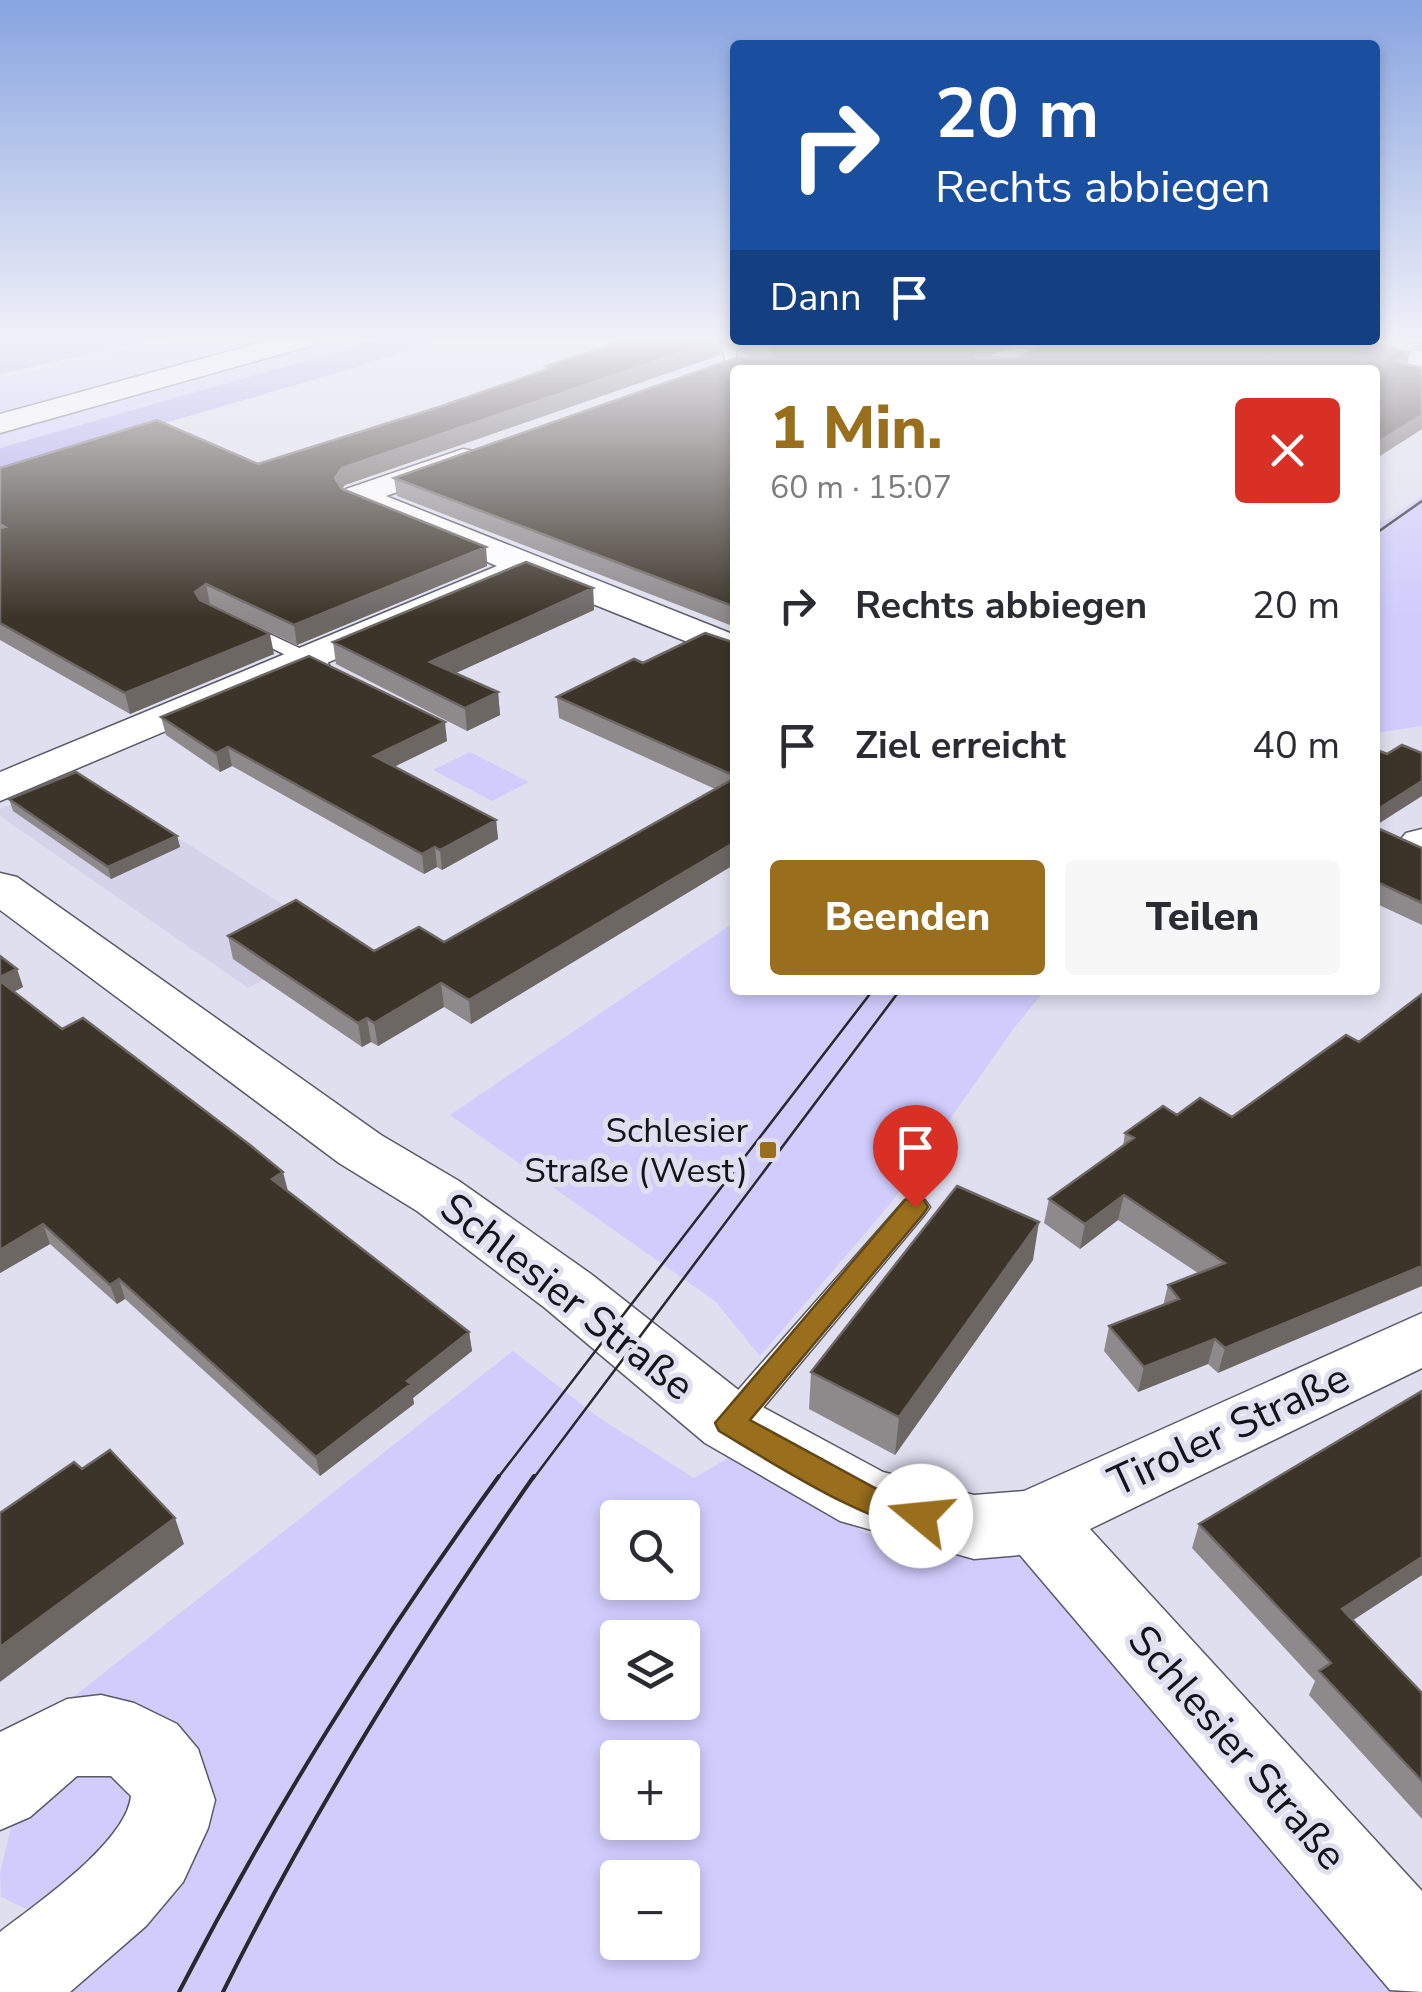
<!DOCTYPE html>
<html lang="de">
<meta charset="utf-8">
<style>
:root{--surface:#fff;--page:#f7f7f7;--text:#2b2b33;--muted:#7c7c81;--accent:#996f1d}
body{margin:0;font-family:"Nunito Sans",sans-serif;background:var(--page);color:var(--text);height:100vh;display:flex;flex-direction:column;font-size:38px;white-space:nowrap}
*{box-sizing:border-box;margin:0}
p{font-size:32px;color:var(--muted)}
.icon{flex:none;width:55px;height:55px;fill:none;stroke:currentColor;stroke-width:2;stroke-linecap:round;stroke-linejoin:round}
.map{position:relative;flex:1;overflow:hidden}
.panel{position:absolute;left:730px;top:365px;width:650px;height:630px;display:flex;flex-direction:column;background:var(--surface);border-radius:10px;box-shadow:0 5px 15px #0003}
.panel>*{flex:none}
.top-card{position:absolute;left:730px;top:40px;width:650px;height:305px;border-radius:10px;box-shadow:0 5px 15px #0003;background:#1a4fa0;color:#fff;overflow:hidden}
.tools{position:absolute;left:600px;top:1500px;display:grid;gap:20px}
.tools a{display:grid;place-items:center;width:100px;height:100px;border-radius:10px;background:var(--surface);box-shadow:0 5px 15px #0003;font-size:50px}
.pin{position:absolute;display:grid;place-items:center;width:85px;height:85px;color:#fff;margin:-102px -42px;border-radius:50% 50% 50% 0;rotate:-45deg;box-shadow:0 0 10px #0007}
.pin .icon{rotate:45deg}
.me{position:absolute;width:110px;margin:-55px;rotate:287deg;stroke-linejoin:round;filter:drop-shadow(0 0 8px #0008)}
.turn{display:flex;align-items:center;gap:35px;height:210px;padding:0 40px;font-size:45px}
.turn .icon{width:130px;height:130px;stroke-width:2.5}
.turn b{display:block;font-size:70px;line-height:85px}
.then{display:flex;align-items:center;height:95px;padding:0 40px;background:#0003;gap:20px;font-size:38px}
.round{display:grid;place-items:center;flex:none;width:105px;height:105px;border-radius:10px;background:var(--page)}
.summary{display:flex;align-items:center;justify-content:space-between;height:170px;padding:0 40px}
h1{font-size:60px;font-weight:800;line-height:75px;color:var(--accent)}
.action{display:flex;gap:20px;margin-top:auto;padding:20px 40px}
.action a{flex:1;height:115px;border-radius:10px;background:var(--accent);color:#fff;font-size:40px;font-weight:800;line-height:115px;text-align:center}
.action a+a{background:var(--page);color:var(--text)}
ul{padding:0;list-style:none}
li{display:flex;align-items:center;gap:30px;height:140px;padding:0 40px}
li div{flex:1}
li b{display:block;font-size:38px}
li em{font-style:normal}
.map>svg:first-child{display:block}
</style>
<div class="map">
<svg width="1422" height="1992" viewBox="0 0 1422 1992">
<rect width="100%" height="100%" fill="#e0dfef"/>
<path fill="#d5d3ea" d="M80,775L338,940L248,988L0,816V809Z"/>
<path fill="#d1ccfc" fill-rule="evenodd" d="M181,339H284L0,418V378Z
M324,339H381L0,448V430Z
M1422,496V726L1375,733V519L1385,521Z
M470,752L529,782L492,801L433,770Z
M735,922V990H1045L1014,1028L891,1203L760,1356L715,1301L450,1115Z
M513,1351L598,1417L694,1478L735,1454L865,1533L1001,1549L1038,1569L1403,1992H64L179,1869L80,1704L72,1698ZM618,1518H682V1582H618ZM618,1638H682V1702H618ZM618,1758H682V1822H618ZM618,1878H682V1942H618Z
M101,1770L126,1789L132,1811L120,1838L47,1905L26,1909L1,1897L0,1873L13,1819L52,1778Z"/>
<path fill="#ada4ed" d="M0,339H156L0,374Z
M381,339H442L354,368L0,471V448Z"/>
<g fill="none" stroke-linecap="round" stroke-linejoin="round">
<defs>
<path id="lane" d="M742,340H760L736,351L737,363L726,366L723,349Z
M244,622L327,661L329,665L320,671L313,669L238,631L235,627Z
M915,1197L925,1200L930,1207L925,1214L742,1433L730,1437L718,1433L713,1423L718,1413L905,1200Z"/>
<path id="street" d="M1375,339L1422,352V368L1341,346L1337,340Z
M463,449L474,451L478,458L474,465L386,496L735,635V661L528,578L0,801V772L497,566L346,503L341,496L346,489Z
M1422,829V861L1406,857L1396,845L1406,833Z
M0,873L17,877L381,1135L459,1181L591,1274L755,1403L883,1472L974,1495L1024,1491L1422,1313V1368L1090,1529L1422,1891V1992L1390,1990L1020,1555L974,1559L840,1521L705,1443L545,1308L417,1211L339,1163L0,910Z
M101,1695L134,1703L177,1724L198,1749L215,1800L208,1828L183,1882L146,1926L70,1992H0V1932C35,1905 127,1842 131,1796L111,1776H77L30,1817L0,1830V1732L67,1699Z"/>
<path id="secondary" d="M274,339H317L313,345L0,433V414Z"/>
</defs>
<use href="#lane" stroke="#5a5967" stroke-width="3"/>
<use href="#street" stroke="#5a5967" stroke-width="3"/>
<use href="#secondary" stroke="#5a5967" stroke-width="3"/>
<use href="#lane" fill="#fff" fill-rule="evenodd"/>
<use href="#street" fill="#fff" fill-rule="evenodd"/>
<use href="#secondary" fill="#fff" fill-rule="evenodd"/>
<path stroke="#29282f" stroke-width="2.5" d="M1375,534L1422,501
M497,1479L873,990
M533,1479L900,990"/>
<path stroke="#29282f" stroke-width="4" d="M179,1992C274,1808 377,1644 499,1476
M223,1992C313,1810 418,1642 534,1476"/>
</g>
<path fill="#8e8a8c" d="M1388,339H1422V348Z
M740,340H1028L986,357L1410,352L1407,364L1422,368V429L1375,459V370H735V627L397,496L394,478L756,358L740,353Z
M721,346L720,355L345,485L342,489L486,547L487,566L297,645L210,604L274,654L130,714L0,640V468L258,464L439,407L546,369V366Z
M593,588L594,610L456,673L498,692L500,715L467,731L336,664L333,642Z
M735,643V864L471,1024L444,1007L378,1046L371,1042L362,1047L233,959L228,936L374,951L444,942L715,789L559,718L557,697L643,663Z
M161,717L447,741L394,767L496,820L498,839L442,870L437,867L424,874L232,766L220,772L166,735Z
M9,799L177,836L180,847L111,879L13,811Z
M1375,827L1422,848V925L1375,903Z
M0,956L17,969L23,987L14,992L62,1029L288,1191L469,1332L472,1351L413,1398L414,1404L320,1476L125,1299L117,1304L50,1244L0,1273Z
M1346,1035L1218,1373L1208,1364L1138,1392L1104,1351L1109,1326L1163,1306L1168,1285L1198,1273L1118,1220L1080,1249L1044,1223L1049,1199L1123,1146L1125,1133L1177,1115L1232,1117Z
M1033,1260L895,1455L809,1409L811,1372Z
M1422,1391V1575L1352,1620L1422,1693V1819L1309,1695L1315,1681L1192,1548L1199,1524Z"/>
<path fill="#6d6764" d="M720,339H735L721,346L720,355L345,485L337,496L335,478L342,468Z
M992,340H1028L978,361L974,357L979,345Z
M1410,352L1406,368L1394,361Z
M1422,415V429L1375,459V444Z
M486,547L487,566L297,645L294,625Z
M206,584L210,604L199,611L195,592Z
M593,588L594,610L432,684L430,662Z
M270,634L274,654L130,714L125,693Z
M498,692L500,715L467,731L465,708Z
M445,722L447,741L377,775L374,756Z
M228,747L232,766L220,772L216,753Z
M1422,781V796L1375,826V811Z
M496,820L498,839L442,870L440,850Z
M177,836L180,847L111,879L108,867Z
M735,842V864L471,1024L469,1000Z
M435,847L437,867L424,874L422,854Z
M17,969L23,987L3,997L0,987V977Z
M441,983L444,1007L378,1046L374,1023Z
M367,1018L371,1042L362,1047L358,1023Z
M283,1172L288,1191L272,1179Z
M1124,1195L1118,1220L1080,1249L1085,1224Z
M1039,1222L1033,1260L895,1455L899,1417Z
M43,1224L50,1244L0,1273V1250Z
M1422,1266V1286L1218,1373L1225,1348Z
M119,1279L125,1299L117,1304L110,1285Z
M469,1332L472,1351L413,1398L414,1404L320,1476L316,1457L407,1381Z
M1215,1339L1208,1364L1138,1392L1144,1367Z
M175,1518L184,1544L0,1682V1647Z
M1422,1557V1575L1332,1634L1342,1609Z"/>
<path fill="#3c3429" stroke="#6d6764" stroke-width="2.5" d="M629,339H720L342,468L335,478L342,489L486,547L294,625L206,584L195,592L200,600L270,634L125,693L0,623V528L5,527L0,524V468L157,420L258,464L439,407L551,368L546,366Z
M748,340H992L979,345L974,357L1015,358L1059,340H1365L1410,352L1394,361L1422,368V415L1375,444V370H735V607L394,478L736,358L773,357L767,345Z
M526,562L593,588L430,662L498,692L465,708L333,642Z
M705,633L735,643V776L557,697L634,659L643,663Z
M309,656L445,722L374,756L496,820L440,850L435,847L422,854L228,747L216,753L161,717Z
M1402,745L1422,753V781L1375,811V749L1387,754Z
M76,772L177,836L108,867L9,799Z
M735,778V842L469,1000L441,983L374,1023L367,1018L358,1023L228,936L296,900L374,951L419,927L444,942Z
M1375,827L1422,848V903L1375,881Z
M0,956L17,969L0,977Z
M0,981L62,1029L83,1018L250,1145L283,1172L272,1179L469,1332L407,1381L411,1384L316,1457L119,1279L110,1285L43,1224L0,1250Z
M1422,994V1266L1225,1348L1215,1339L1144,1367L1109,1326L1179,1299L1168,1285L1225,1263L1124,1195L1085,1224L1049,1199L1134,1138L1125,1133L1163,1106L1177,1115L1200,1098L1232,1117L1346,1035L1359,1042Z
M957,1186L1039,1222L899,1417L811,1372Z
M1422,1391V1557L1342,1609L1422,1693V1781L1319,1671L1331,1663L1199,1524Z
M110,1450L175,1518L0,1647V1513L74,1462L82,1469Z"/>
<linearGradient id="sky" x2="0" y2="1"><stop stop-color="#87a4e0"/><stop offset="0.55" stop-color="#f1f1f8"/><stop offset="1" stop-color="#f1f1f8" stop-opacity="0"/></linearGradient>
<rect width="1422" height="618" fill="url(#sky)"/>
<path fill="#996f1d" stroke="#634813" stroke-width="2.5" d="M915,1197L924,1200L928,1207L924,1213L750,1420L875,1488L932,1507L937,1516L932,1526C891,1541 760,1455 719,1431L715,1423L905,1200Z"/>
<rect fill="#996f1d" stroke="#e0dfef" stroke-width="4" x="758" y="1140" width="20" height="20" rx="5"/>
<g text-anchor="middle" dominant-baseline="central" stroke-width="10" stroke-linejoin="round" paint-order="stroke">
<g font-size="35" fill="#141319" stroke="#e0dfef" text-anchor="end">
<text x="748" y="1130">Schlesier<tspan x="748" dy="40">Straße (West)</tspan></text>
</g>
<g font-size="42" fill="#141319" stroke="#e0dfef">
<text transform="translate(567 1297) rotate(38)">Schlesier Straße</text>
<text transform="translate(1229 1430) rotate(-25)">Tiroler Straße</text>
<text transform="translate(1237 1748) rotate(49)">Schlesier Straße</text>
</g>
</g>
</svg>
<div class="tools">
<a><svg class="icon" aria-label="search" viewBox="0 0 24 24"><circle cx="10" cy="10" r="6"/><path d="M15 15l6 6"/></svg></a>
<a><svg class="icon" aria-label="layers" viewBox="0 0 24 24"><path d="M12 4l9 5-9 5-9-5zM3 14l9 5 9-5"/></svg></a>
<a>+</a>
<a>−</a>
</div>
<div class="pin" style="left:915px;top:1207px;background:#d93025"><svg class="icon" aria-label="arrive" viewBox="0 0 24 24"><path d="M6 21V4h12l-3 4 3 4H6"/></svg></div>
<svg class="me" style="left:921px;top:1516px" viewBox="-20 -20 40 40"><circle r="19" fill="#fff"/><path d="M0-13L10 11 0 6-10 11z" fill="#996f1d"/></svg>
<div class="top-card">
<div class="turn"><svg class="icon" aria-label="right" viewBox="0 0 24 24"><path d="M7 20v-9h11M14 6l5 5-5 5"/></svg><div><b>20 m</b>Rechts abbiegen</div></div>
<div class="then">Dann<svg class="icon" aria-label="arrive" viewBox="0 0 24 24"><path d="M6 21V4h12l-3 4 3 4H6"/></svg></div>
</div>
<section class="panel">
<div class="summary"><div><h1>1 Min.</h1><p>60 m · 15:07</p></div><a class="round" style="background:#d93025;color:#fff"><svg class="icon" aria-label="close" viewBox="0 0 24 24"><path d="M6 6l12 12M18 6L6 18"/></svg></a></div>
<ul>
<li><svg class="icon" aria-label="right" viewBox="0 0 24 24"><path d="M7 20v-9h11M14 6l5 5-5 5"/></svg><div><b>Rechts abbiegen</b></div><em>20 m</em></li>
<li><svg class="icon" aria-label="arrive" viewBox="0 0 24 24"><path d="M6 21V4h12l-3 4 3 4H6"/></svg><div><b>Ziel erreicht</b></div><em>40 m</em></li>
</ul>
<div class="action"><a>Beenden</a><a>Teilen</a></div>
</section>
</div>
